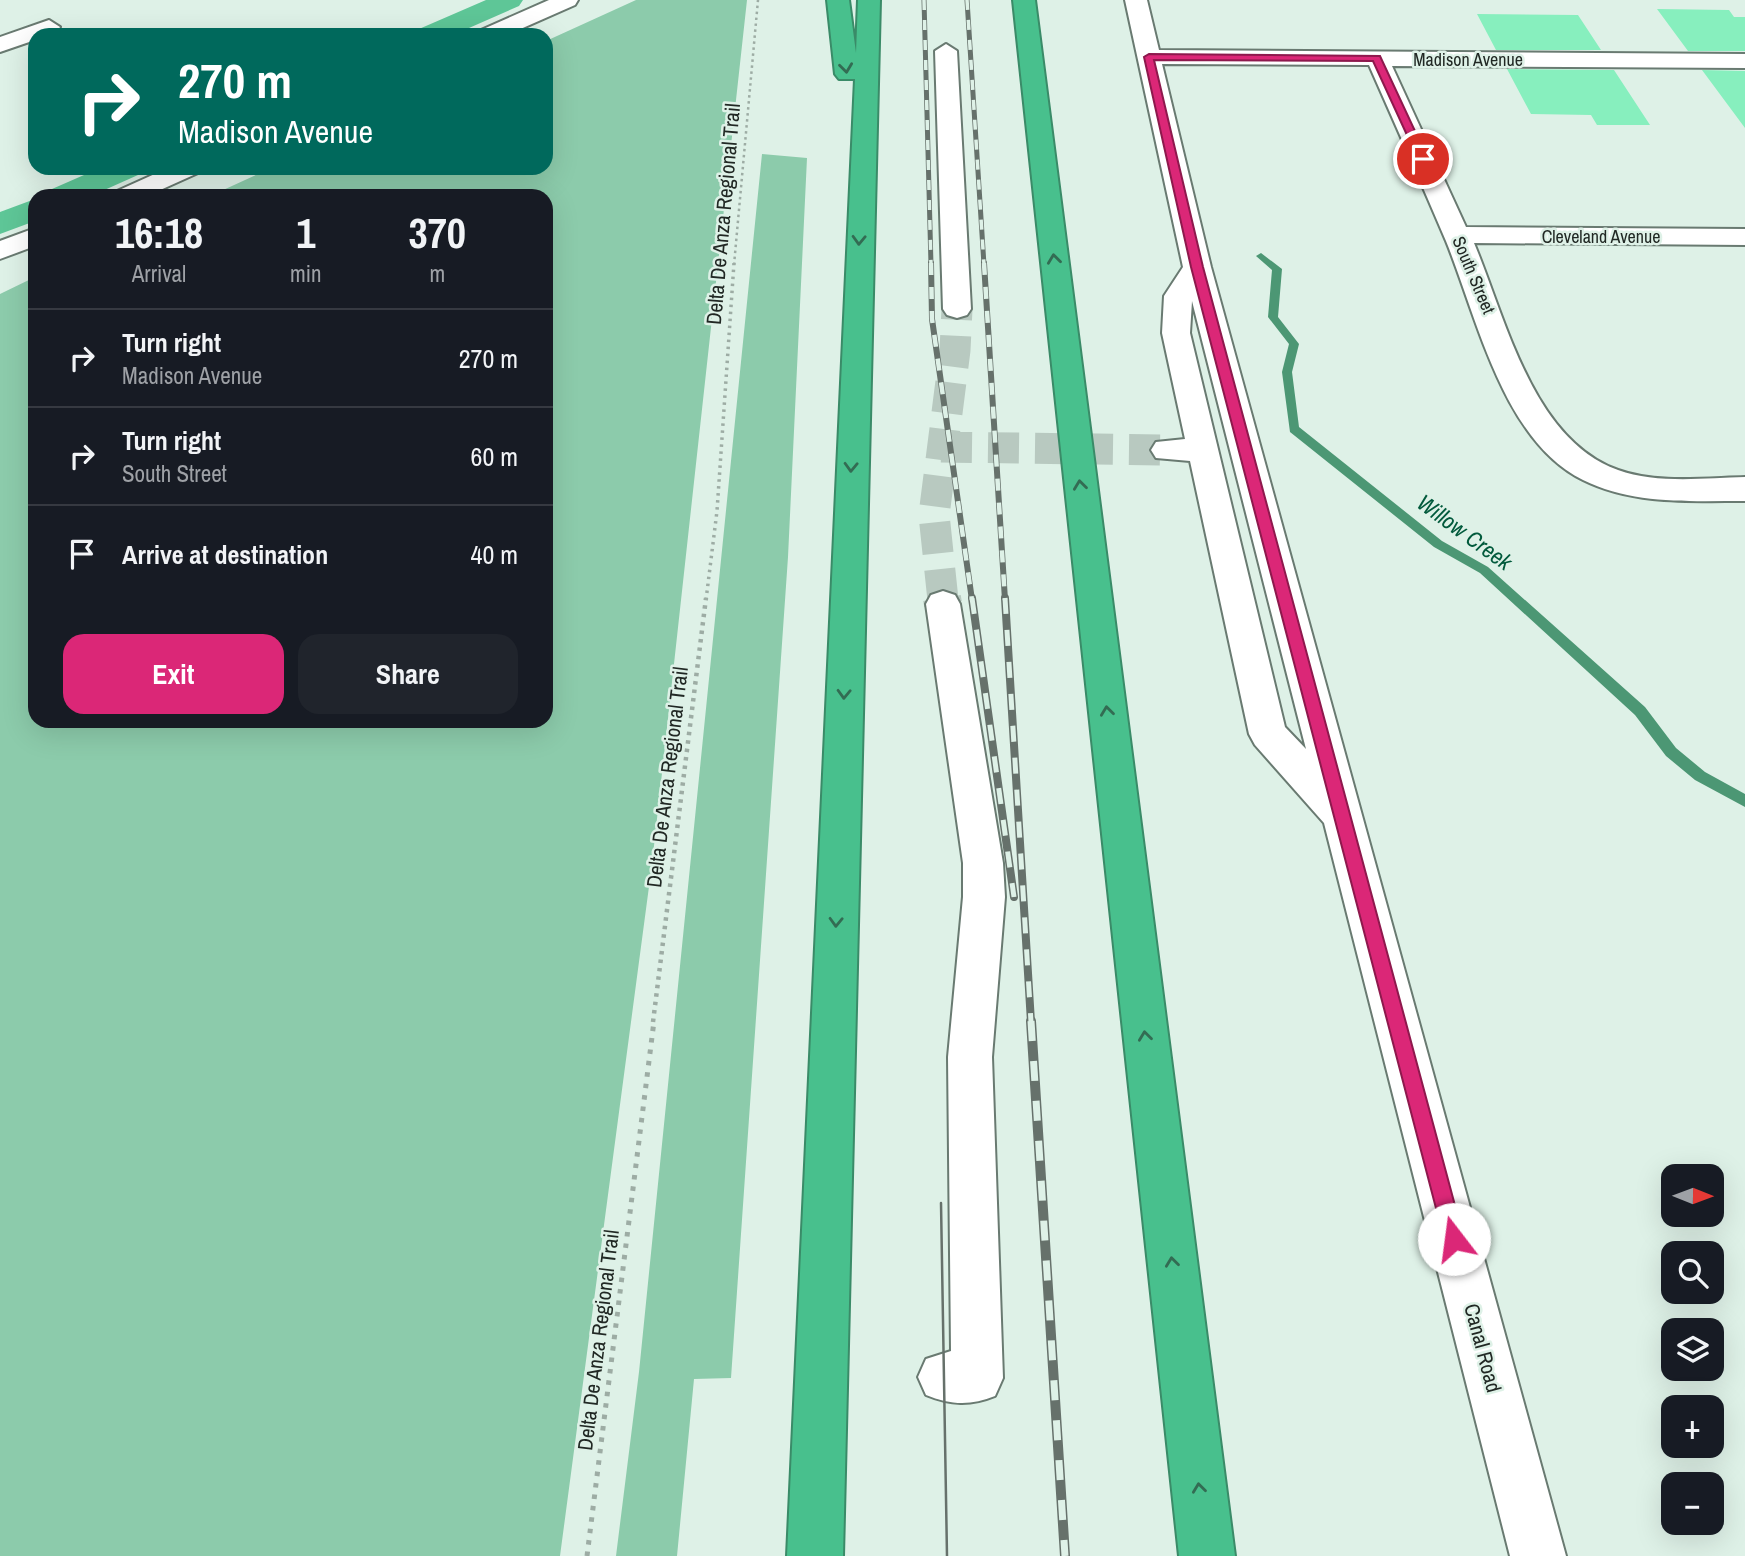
<!DOCTYPE html>
<meta charset="utf-8">
<style>
:root{--surface:#171b24;--page:#20242c;--text:#f1f3f6;--muted:#9ea1a6;--line:#363941;--accent:#db2777}
body{margin:0;font-family:"Archivo Narrow",sans-serif;background:var(--page);color:var(--text);height:100vh;display:flex;flex-direction:column;font-size:26px;white-space:nowrap}
*{box-sizing:border-box;margin:0}
p{font-size:23px;color:var(--muted)}
.icon{flex:none;width:38px;height:38px;fill:none;stroke:currentColor;stroke-width:2;stroke-linecap:round;stroke-linejoin:round}
.map{position:relative;flex:1;overflow:hidden}
.drawer{position:absolute;left:28px;top:189px;width:525px;height:539px;display:flex;flex-direction:column;background:var(--surface);border-radius:21px;box-shadow:0 7px 28px #0002}
.drawer>*{flex:none}
.guide{position:absolute;left:28px;top:28px;width:525px;height:147px;border-radius:21px;box-shadow:0 7px 28px #0002;background:#00695c;color:#fff;overflow:hidden}
.needle{width:46px;rotate:91deg}
.controls{position:absolute;left:1661px;top:1164px;display:grid;gap:14px}
.controls a{display:grid;place-items:center;width:63px;height:63px;border-radius:14px;background:var(--surface);box-shadow:0 7px 28px #0002;font-size:35px}
.pin{position:absolute;display:grid;place-items:center;width:60px;height:60px;color:#fff;margin:-30px;border:4px solid #fff;border-radius:50%;box-shadow:0 2px 7px #0007}
.me{position:absolute;width:77px;margin:-38px;rotate:345deg;stroke-linejoin:round;filter:drop-shadow(0 0 5px #0008)}
.turn{display:flex;align-items:center;gap:24px;height:147px;padding:0 35px;font-size:32px}
.turn .icon{width:91px;height:91px;stroke-width:2.5}
.turn b{display:block;font-size:49px;line-height:60px}
.eta{display:flex;justify-content:space-evenly;align-items:center;height:119px;text-align:center}
.eta b{font-size:42px;font-weight:700;line-height:49px}
.primary-button{display:flex;gap:14px;margin-top:auto;padding:14px 35px}
.primary-button a{flex:1;height:80px;border-radius:21px;background:var(--accent);color:#fff;font-size:28px;font-weight:700;line-height:80px;text-align:center}
.primary-button a+a{background:var(--page);color:var(--text)}
ul{padding:0;list-style:none}
li{display:flex;align-items:center;gap:21px;height:98px;padding:0 35px;border-top:2px solid var(--line)}
li div{flex:1}
li b{display:block;font-size:26px}
li em{font-style:normal}
.map>svg:first-child{display:block}
</style>
<div class="map">
<svg width="1745" height="1556" viewBox="0 0 1745 1556">
<rect width="100%" height="100%" fill="#def1e7"/>
<path fill="#8ccbab" d="M636,0H747L652,864L560,1556H0V294L35,277V721H546V196H210L271,168H546V41Z
M762,154L807,158L788,557L731,1378L694,1379L677,1556H616L639,1372Z"/>
<g fill="none" stroke-linecap="round" stroke-linejoin="round">
<path fill="#4c9774" fill-rule="evenodd" d="M1261,253L1282,269L1278,317L1299,344L1292,372L1299,427L1442,541L1488,567L1645,707L1676,748L1705,772L1745,794V807L1695,780L1666,756L1635,715L1480,573L1434,547L1290,432L1282,372L1289,344L1268,317L1272,270L1256,256Z"/>
<path fill="#5ec697" fill-rule="evenodd" d="M486,0H523L519,6L453,35H415L419,29Z
M100,168H143L138,175L91,196H48L52,189Z
M35,199V221L0,234V212Z"/>
</g>
<path fill="#87efbe" d="M1657,9L1729,10L1734,17H1745V51H1688Z
M1477,14L1578,15L1601,50H1496Z
M1507,69L1614,70L1650,125H1597L1591,115L1531,114Z
M1702,70L1745,71V128Z"/>
<g fill="none" stroke-linecap="round" stroke-linejoin="round">
<path stroke="#b8c9c0" stroke-width="31" stroke-dasharray="31 16" stroke-linecap="butt" d="M941,447L1167,450
M943,600L934,515L955,350L957,309"/>
<path stroke="#b8c9c0" stroke-width="38" stroke-dasharray="38 19" stroke-linecap="butt" d="M942,598L943,604"/>
<defs>
<path id="minor" d="M549,0H578L575,5L507,35H478L481,30Z
M1125,0H1147L1159,50L1745,54V68L1392,66L1466,227L1745,229V245L1474,243C1506,319 1532,439 1618,470C1656,484 1705,478 1745,477V501C1691,501 1633,505 1583,480C1503,441 1477,317 1446,241C1421,182 1395,124 1369,65L1162,64L1211,267L1566,1556H1510L1324,823L1255,745L1249,734L1190,461L1156,458L1151,450L1156,442L1185,439L1162,333L1164,296L1183,267ZM1192,301L1306,749L1285,727L1190,333Z
M49,20L60,27L57,32L35,35V40L0,52V37Z
M946,44L957,51L971,309L967,315L957,318L947,315L943,309L935,51Z
M168,168H202L198,173L147,196H113L117,191Z
M35,228V246L0,259V241Z
M943,591L955,595L960,604L1003,863L1005,897L992,1057L1003,1378L995,1396C971,1406 950,1405 926,1395L918,1377L926,1359L951,1351L948,1057L963,897V863L926,604L931,595Z"/>
<path id="highway" d="M827,0H849L856,53L858,0H880L843,1556H787L855,79H839L835,74Z
M1013,0H1035L1235,1556H1179Z"/>
</defs>
<use href="#minor" stroke="#697a71" stroke-width="4"/>
<use href="#highway" stroke="#3a8b68" stroke-width="4"/>
<path stroke="#9daca4" stroke-width="2.5" stroke-dasharray="2.5 3.5" stroke-linecap="butt" d="M734,265L758,0"/>
<path stroke="#9daca4" stroke-width="3.5" stroke-dasharray="2.5 4.5" stroke-linecap="butt" d="M706,600L717,511L734,263"/>
<path stroke="#9daca4" stroke-width="4.5" stroke-dasharray="3.5 5" stroke-linecap="butt" d="M653,1022L706,598"/>
<path stroke="#9daca4" stroke-width="5" stroke-dasharray="4.5 7" stroke-linecap="butt" d="M587,1556L654,1021"/>
<use href="#minor" fill="#fff" fill-rule="evenodd"/>
<use href="#highway" fill="#48c08d" fill-rule="evenodd"/>
<path stroke="#66716b" stroke-width="2.5" d="M941,1203L947,1556"/>
<defs>
<path id="rail-far3" d="M924,0L931,265
M967,0L984,265"/>
<path id="rail-far2" d="M931,263L932,319L972,600
M984,263L1005,600"/>
<path id="rail-far1" d="M972,598L1014,897
M1005,598L1031,1022"/>
<path id="rail" d="M1031,1021L1065,1556"/>
</defs>
<use href="#rail-far3" stroke="#66716b" stroke-width="5"/>
<use href="#rail-far2" stroke="#66716b" stroke-width="6"/>
<use href="#rail-far1" stroke="#66716b" stroke-width="8"/>
<use href="#rail" stroke="#66716b" stroke-width="10"/>
<use href="#rail-far3" stroke="#def1e7" stroke-width="3.5" stroke-dasharray="10" stroke-linecap="butt"/>
<use href="#rail-far2" stroke="#def1e7" stroke-width="4.5" stroke-dasharray="12" stroke-linecap="butt"/>
<use href="#rail-far1" stroke="#def1e7" stroke-width="5" stroke-dasharray="16" stroke-linecap="butt"/>
<use href="#rail" stroke="#def1e7" stroke-width="7" stroke-dasharray="20" stroke-linecap="butt"/>
</g>
<defs><path id="oneway-chevron" d="M-2-3.5L2.5 0L-2 3.5" fill="none" stroke-width="1.6" stroke-linecap="round" stroke-linejoin="round" transform="scale(1.75)"/></defs>
<g stroke="#336c53">
<use href="#oneway-chevron" transform="translate(846 68) rotate(83)"/>
<use href="#oneway-chevron" transform="translate(859 240) rotate(92)"/>
<use href="#oneway-chevron" transform="translate(1054 259) rotate(-97)"/>
<use href="#oneway-chevron" transform="translate(851 467) rotate(92)"/>
<use href="#oneway-chevron" transform="translate(1080 485) rotate(-97)"/>
<use href="#oneway-chevron" transform="translate(844 694) rotate(92)"/>
<use href="#oneway-chevron" transform="translate(1107 711) rotate(-97)"/>
<use href="#oneway-chevron" transform="translate(836 922) rotate(92)"/>
<use href="#oneway-chevron" transform="translate(1145 1036) rotate(-97)"/>
<use href="#oneway-chevron" transform="translate(1172 1262) rotate(-97)"/>
<use href="#oneway-chevron" transform="translate(1199 1488) rotate(-97)"/>
</g>
<path fill="#db2777" stroke="#8e194d" stroke-width="2" d="M1149,54L1380,56L1428,159L1423,163L1418,159L1373,61L1154,60L1203,267L1464,1239L1462,1246L1454,1249L1447,1246L1444,1239L1191,267L1144,57Z"/>
<g text-anchor="middle" dominant-baseline="central" stroke-width="5" stroke-linejoin="round" paint-order="stroke">
<g font-size="18" fill="#212824" stroke="#def1e7">
<text x="1468" y="59">Madison Avenue</text>
<text x="1601" y="236">Cleveland Avenue</text>
<text transform="translate(1474 275) rotate(67)">South Street</text>
</g>
<g font-size="21" fill="#212824" stroke="#def1e7">
<text transform="translate(723 214) rotate(-85)">Delta De Anza Regional Trail</text>
<text transform="translate(667 777) rotate(-83)">Delta De Anza Regional Trail</text>
<text transform="translate(598 1340) rotate(-83)">Delta De Anza Regional Trail</text>
<text transform="translate(1483 1348) rotate(75)">Canal Road</text>
</g>
<g font-size="23" font-style="italic" fill="#025a3c" stroke="#def1e7">
<text transform="translate(1465 532) rotate(36)">Willow Creek</text>
</g>
</g>
</svg>
<div class="controls">
<a><svg class="needle" viewBox="-14 -14 28 28"><path d="M0-13l5 13h-10z" fill="#e53935"/><path d="M0 13l5-13h-10z" fill="#9ea1a6"/></svg></a>
<a><svg class="icon" aria-label="search" viewBox="0 0 24 24"><circle cx="10" cy="10" r="6"/><path d="M15 15l6 6"/></svg></a>
<a><svg class="icon" aria-label="layers" viewBox="0 0 24 24"><path d="M12 4l9 5-9 5-9-5zM3 14l9 5 9-5"/></svg></a>
<a>+</a>
<a>−</a>
</div>
<div class="pin" style="left:1423px;top:159px;background:#d93025"><svg class="icon" aria-label="arrive" viewBox="0 0 24 24"><path d="M6 21V4h12l-3 4 3 4H6"/></svg></div>
<svg class="me" style="left:1454px;top:1239px" viewBox="-20 -20 40 40"><circle r="19" fill="#fff"/><path d="M0-13L10 11 0 6-10 11z" fill="#db2777"/></svg>
<div class="guide">
<div class="turn"><svg class="icon" aria-label="right" viewBox="0 0 24 24"><path d="M7 20v-9h11M14 6l5 5-5 5"/></svg><div><b>270 m</b>Madison Avenue</div></div>
</div>
<section class="drawer">
<div class="eta">
<div><b>16:18</b><p>Arrival</p></div>
<div><b>1</b><p>min</p></div>
<div><b>370</b><p>m</p></div>
</div>
<ul>
<li><svg class="icon" aria-label="right" viewBox="0 0 24 24"><path d="M7 20v-9h11M14 6l5 5-5 5"/></svg><div><b>Turn right</b><p>Madison Avenue</p></div><em>270 m</em></li>
<li><svg class="icon" aria-label="right" viewBox="0 0 24 24"><path d="M7 20v-9h11M14 6l5 5-5 5"/></svg><div><b>Turn right</b><p>South Street</p></div><em>60 m</em></li>
<li><svg class="icon" aria-label="arrive" viewBox="0 0 24 24"><path d="M6 21V4h12l-3 4 3 4H6"/></svg><div><b>Arrive at destination</b></div><em>40 m</em></li>
</ul>
<div class="primary-button"><a>Exit</a><a>Share</a></div>
</section>
</div>
